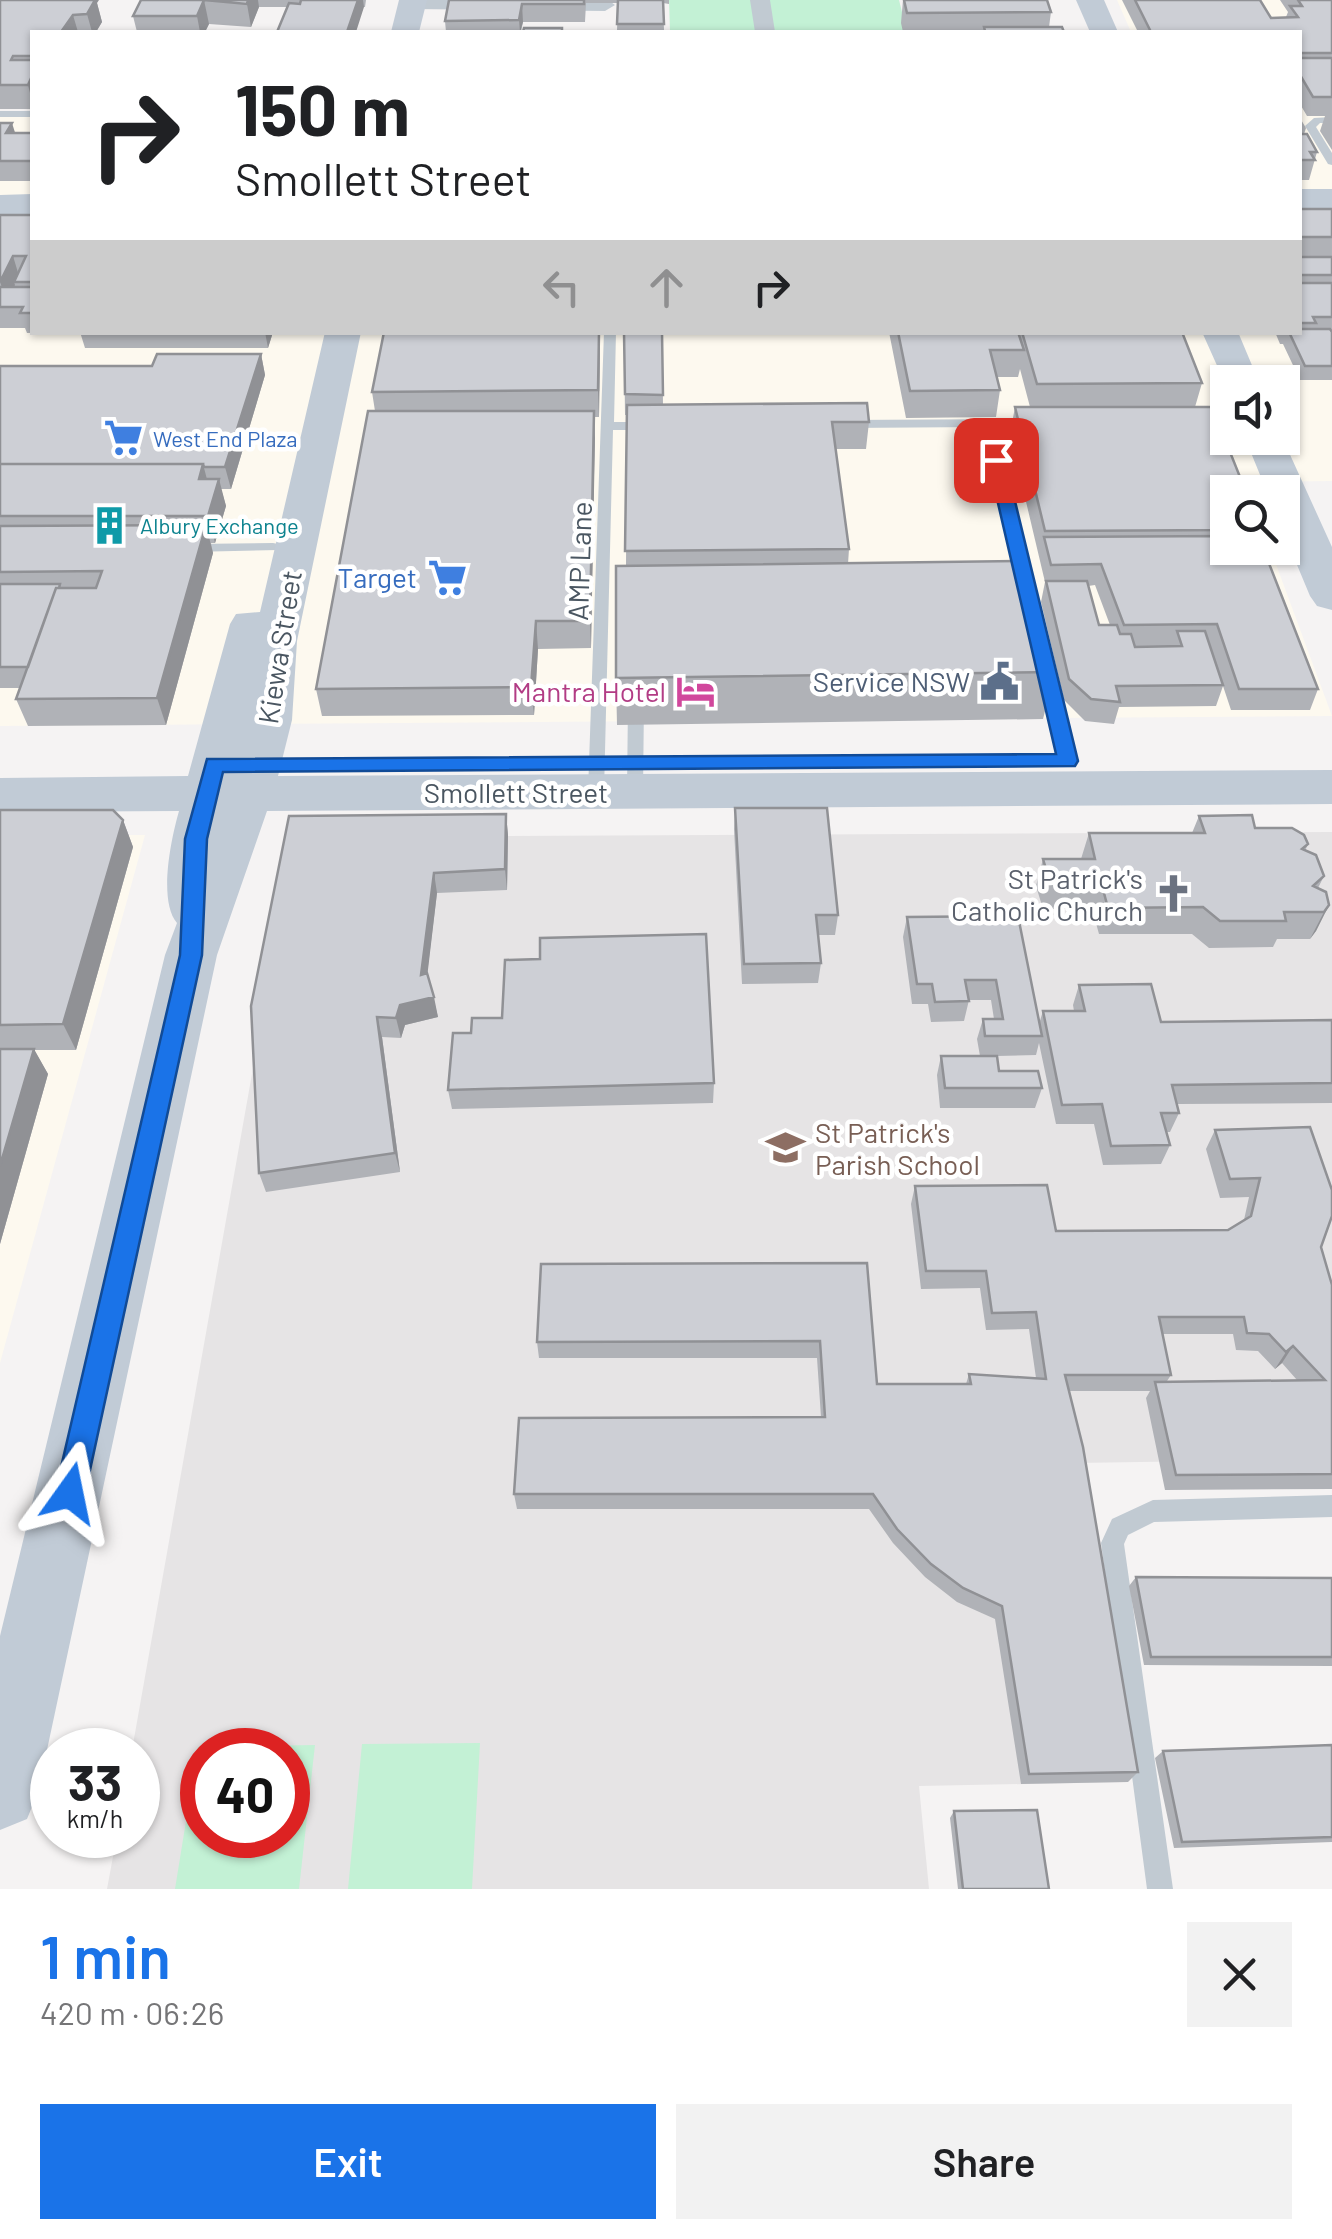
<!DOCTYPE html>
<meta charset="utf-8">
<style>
:root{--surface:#fff;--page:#f2f2f2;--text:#202124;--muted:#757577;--accent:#1a73e8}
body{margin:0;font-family:Barlow,sans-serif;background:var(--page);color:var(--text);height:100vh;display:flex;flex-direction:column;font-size:38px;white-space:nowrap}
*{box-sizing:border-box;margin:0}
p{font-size:32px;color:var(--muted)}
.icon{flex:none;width:55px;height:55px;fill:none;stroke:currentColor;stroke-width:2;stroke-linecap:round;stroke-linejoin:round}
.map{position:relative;height:1889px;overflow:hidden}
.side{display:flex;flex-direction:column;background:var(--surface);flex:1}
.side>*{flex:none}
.hud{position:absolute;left:30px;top:30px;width:1272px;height:305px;border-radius:0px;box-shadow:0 2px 8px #0004;background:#fff;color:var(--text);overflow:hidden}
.buttons{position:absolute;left:1210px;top:365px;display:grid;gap:20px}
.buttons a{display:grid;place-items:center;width:90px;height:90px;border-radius:0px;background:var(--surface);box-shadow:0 2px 8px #0004;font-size:50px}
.speed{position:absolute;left:30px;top:1728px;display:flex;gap:20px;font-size:50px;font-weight:700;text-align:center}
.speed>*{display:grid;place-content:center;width:130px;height:130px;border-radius:50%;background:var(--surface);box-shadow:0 2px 8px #0004;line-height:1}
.speed small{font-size:25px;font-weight:400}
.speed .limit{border:15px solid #d22;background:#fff;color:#111}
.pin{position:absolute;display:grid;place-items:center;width:85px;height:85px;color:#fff;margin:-42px;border-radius:20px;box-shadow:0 5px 15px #0006}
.me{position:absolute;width:110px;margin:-55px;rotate:12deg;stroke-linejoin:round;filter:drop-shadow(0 0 8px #0008)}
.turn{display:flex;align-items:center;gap:35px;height:210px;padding:0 40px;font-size:45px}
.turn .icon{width:130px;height:130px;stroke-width:2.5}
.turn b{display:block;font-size:70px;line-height:85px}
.lanes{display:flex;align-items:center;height:95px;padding:0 40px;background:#0003;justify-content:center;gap:50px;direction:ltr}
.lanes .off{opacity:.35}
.round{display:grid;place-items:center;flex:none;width:105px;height:105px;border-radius:0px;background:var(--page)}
.overview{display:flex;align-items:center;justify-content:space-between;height:170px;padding:0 40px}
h1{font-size:60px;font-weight:600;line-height:75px;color:var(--accent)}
.primary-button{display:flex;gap:20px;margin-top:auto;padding:20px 40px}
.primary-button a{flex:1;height:115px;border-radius:0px;background:var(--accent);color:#fff;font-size:40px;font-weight:600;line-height:115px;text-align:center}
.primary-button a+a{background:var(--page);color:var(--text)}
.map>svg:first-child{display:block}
</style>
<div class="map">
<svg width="1332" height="1889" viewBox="0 0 1332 1889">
<rect width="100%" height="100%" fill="#f5f3f3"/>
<path fill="#fdf9ef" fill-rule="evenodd" d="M1117,0H1332V481L1246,482L1249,492H1228V548H1270L1332,716L0,726V114H32V332H1300V32H1131ZM1228,382H1282V438H1228Z
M0,835H145L0,1363Z"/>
<path fill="#e6e4e5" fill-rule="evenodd" d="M1332,832V1459L1075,1463L1128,1782L919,1786L929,1889H107L117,1835H138V1750H132L294,837ZM202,1750H288V1835H202Z"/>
<path fill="#c3f1d5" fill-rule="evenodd" d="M669,0H899L907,32H606L670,31Z
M480,1743L472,1889H348L362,1744Z
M315,1745L299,1889H175L198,1747ZM202,1750H288V1835H202Z"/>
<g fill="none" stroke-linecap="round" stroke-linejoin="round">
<path fill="#c1cad2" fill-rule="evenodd" d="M0,111H32V117H0Z
M1332,117V123H1320L1316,127L1332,153V165L1328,164L1305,126L1314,118Z
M604,332H616L614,422H649L655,426L649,430H613L604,792L596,798L588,792Z
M1034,419L1039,420V426L995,427L1032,581L1025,586L1018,581L983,427L845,428L839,424L845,420Z
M1195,420H1228V428L1190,427L1189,424Z
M273,543L278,544V550L190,552L183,548L190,544Z
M1046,664L1054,669L1076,761L1068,767L1060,761L1038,669Z
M636,697L644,702L643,791L635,797L627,791L628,702Z
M1332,1495V1517L1154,1522L1128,1535L1124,1544L1173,1889H1147L1101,1543L1112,1519L1153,1500Z"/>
<path fill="#c1cad2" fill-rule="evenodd" d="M404,0H608L615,5L605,11L412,9L405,7Z
M750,0H770L775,32H755Z"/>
<path fill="#c1cbd6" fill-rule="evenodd" d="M399,0H427L419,32H391Z
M1076,0H1104L1118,32H1090Z
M1300,189H1332V209H1300Z
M32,194V214L0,215V195Z
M325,332H361L297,641L292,720L278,776L1332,770V804L267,811L217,955L38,1792L27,1819L0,1830V1636L165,955L177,923C158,901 171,839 179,811L0,812V778L188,776L230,624L236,614L260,612Z
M1202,332H1238L1259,382H1228V390Z
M1282,437L1332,547V610L1317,606L1310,596L1282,529V492H1267L1245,438Z"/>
</g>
<path fill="#b0b2b7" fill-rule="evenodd" d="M0,0L97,3L102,22L96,32H32V109H0Z
M141,0H366L365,7H259L251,27L209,24L205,32H137L133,16Z
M449,0H669V4L663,3L664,30H617L618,3H586L585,22H523L521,32H446L445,21Z
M903,0L1051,12L1049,27L1064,32H903L901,23Z
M1122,0H1260L1271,18L1286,17L1288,12L1280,0H1332V150L1320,131L1325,116H1307L1300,104V32H1138Z
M1300,118L1306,128L1304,134L1317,152L1309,180H1300Z
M0,123L16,133H32V181H0Z
M1300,209H1332V380H1300L1283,344H1280L1275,332H1300Z
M0,215H32V332H78L27,333L25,328H0Z
M80,332H273L268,348H85Z
M384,332H600L599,417H594L591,648L538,649L534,715L322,716L316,689L375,411L372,392Z
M624,332H662L663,405L869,422L866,449H836L849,549L848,564L1055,672L1043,719L617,725L616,678L626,566L627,415H625Z
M889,332H1182L1202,383L1195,407L1228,492V548L1318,689L1310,710H1231L1223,686L1216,706L1119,707L1114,724L1085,721L1064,700L1041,602L1045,582L1010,434L1015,407H1030L1020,369L1018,377H997L1000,390L996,417L906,418ZM1095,585L1110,625H1099L1088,586Z
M261,354L265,375L231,489H221L226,506L215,543H211L213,553L166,725L28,726L16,699L20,688H0V366H152Z
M735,808L838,915L835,935H818L821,963L818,983L742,984L734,829Z
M0,810L123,820L133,847L76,1050H34L48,1074L0,1244Z
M506,814L508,835L507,890L437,893L427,974L438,1017L405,1025L401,1038L382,1037L400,1172L266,1192L259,1173L251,1006Z
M1199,816L1255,828L1308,844L1305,851L1324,876L1318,888L1329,905L1316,931L1310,939H1277L1273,947L1209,948L1192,934H1099L1092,909H1043L1036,886L1043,859H1081L1089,833H1192Z
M1018,916L1039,1024L1043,1011H1074L1073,1005L1079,985L1161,1022L1332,1020V1103L1177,1104L1179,1113L1170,1132H1166L1170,1145L1161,1164L1103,1165L1094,1124H1056L1039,1043L1036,1055L997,1056L999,1071L1042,1088L1035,1108H940L937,1075L941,1056H980L977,1039L983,1019H994L991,1000H969L964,1021L931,1022L928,1004H912L903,937L907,917Z
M714,1083L713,1103L452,1109L448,1090Z
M1215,1130L1321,1247L1332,1285V1489L1165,1490L1146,1398L1150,1391H1069L1138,1772L1128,1782L1021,1784L995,1619L957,1602L925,1577L893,1543L869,1509H517L514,1494L821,1417L817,1358H539L537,1342L867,1263L877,1384H966L969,1374L1036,1378L1029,1329L986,1330L980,1288L921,1289L911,1204L915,1186L1056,1231L1228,1230L1244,1220L1249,1197L1220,1198L1206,1149ZM1162,1334H1233L1236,1350L1258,1351L1275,1369L1282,1363L1297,1380L1167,1381L1171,1375Z
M1136,1577L1332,1578V1666L1144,1665L1129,1586Z
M1332,1745V1842L1174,1848L1155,1758L1163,1751Z
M954,1811L1049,1889H958L950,1818Z"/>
<path fill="#909195" d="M80,0H99L97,3L102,22L96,32H92L87,14Z
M204,0L209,24L205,32H200L197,16Z
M248,0H258L259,7L251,27L247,4Z
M358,0H363L364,7L356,32H347Z
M522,4L523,22L520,32L519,20Z
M73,15L78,32H61Z
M32,76V101L28,85Z
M12,123L18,142L6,133Z
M13,256L19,276L14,282L15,285L7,302L0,282Z
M265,332H273L268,348Z
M599,332H600L599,417L598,390Z
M261,354L265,375L231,489L225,467Z
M594,411L595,438L591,648L590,621Z
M203,464L210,491L199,479Z
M219,479L226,506L215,543L208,516Z
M206,525L213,553L166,725L157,698Z
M536,621L538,649L534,715L531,687Z
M506,814L508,835L507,890L505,869Z
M123,820L133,847L76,1050L63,1024Z
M434,873L437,893L425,995L421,975Z
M1329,905L1316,931L1310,939L1324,912Z
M434,997L438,1017L405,1025L401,1038L396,1018L400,1005Z
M377,1017L382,1037L400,1172L395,1153Z
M34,1049L48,1074L0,1244V1166Z
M1293,1346L1282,1363L1275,1369L1286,1352Z"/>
<path fill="#cdcfd5" stroke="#909195" stroke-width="2.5" d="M0,0H95L87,14L73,15L61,32H32V56H13L11,60H32V76L28,85H0Z
M141,0H248L247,4L204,0L197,16H133Z
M301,0H358L347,32H277L289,3L300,4Z
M449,0H584V4H522L519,20L445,21Z
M618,0H663L664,24H617Z
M904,0H1047L1051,12L907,13Z
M1135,0H1260L1271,18L1298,17L1290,6H1302L1298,0H1332V53H1300V32H1151Z
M984,27H1062L1064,32H945L985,31Z
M524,28H562V32H523Z
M1300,58H1332V97H1313L1300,75Z
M0,123H12L6,133H32V161H0Z
M1300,134H1307L1317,152H1310L1315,160H1300Z
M1300,209H1332V237H1300Z
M0,215H32V282H14L26,256H13L0,282Z
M1300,255L1301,257H1332V275H1300Z
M1300,283H1332V317H1313L1316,323H1300Z
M0,287H32V313H20L23,307H0Z
M1300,329H1330L1332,332V366H1305L1289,332H1300Z
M384,332H599L598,390L372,392Z
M624,332H662L663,395L625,394Z
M898,332H1018L1024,350H990L1000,390L910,391Z
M1022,332H1182L1202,383L1037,384Z
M157,354H261L225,467H204L203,464H0V366H152Z
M867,403L869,422H832L849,549L625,551L627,405Z
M1015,407H1212L1246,492H1228V530L1045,531Z
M368,411H594L590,621H536L531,687L316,689Z
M0,464H203L199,479H219L208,516H0Z
M206,525L157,698L16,699L56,588H96L102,571L0,572V526Z
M1228,536V548H1263L1318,689H1239L1217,624L1124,625L1101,564L1051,565L1044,537Z
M1027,561L1055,672L616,678V566Z
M1046,581H1087L1099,625H1117L1120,634H1131L1135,647L1182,646L1177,631H1205L1223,685L1116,686L1120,702L1091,699L1069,679Z
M0,584H60L59,588H56L28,667H0Z
M735,808H827L838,915H816L821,963L744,964Z
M0,810H113L123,820L63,1024L0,1025Z
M506,814L505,869L434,873L421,975L427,973L434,997L400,1005L396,1018L377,1017L395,1153L259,1173L251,1006L289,816Z
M1252,815L1255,828H1292L1304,835L1308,844L1302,849L1316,855L1324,876L1313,886L1326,892L1329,905L1324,912H1284L1286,921H1220L1203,907L1108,908L1101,882H1050L1043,859H1095L1089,833H1205L1199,816Z
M1018,916L1042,1036H985L983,1019H1003L996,980H965L969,1001L935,1002L932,984H917L907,917Z
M706,934L714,1083L448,1090L453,1033H471L472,1018H502L505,960L540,959V938Z
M1151,984L1161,1022L1332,1020V1083L1172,1085L1179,1113H1161L1170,1145L1111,1146L1102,1104L1062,1105L1043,1011H1085L1079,985Z
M0,1049H34L0,1166Z
M941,1056H997L999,1071H1038L1042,1088H945Z
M1310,1127L1332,1190V1216L1321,1247L1332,1285V1474L1176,1475L1155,1382L1325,1380L1293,1346L1286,1352L1269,1334L1247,1333L1244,1317H1159L1171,1375H1065L1083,1447L1138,1772L1029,1774L1002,1606L963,1588L931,1564L897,1529L873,1494H514L519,1418L825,1417L820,1341L537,1342L541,1264L867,1263L877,1384H971L969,1374L1046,1379L1036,1312L992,1313L986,1271H926L915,1186L1047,1185L1056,1231L1228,1230L1251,1216L1260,1178L1230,1179L1215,1130Z
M1136,1577L1332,1578V1657H1151Z
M1332,1745V1837L1182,1842L1163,1751Z
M1037,1810L1049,1889H963L954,1811Z"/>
<path fill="#1a73e8" stroke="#114b97" stroke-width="2.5" d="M996,454L1005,460L1078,761L1075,766L223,772L207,839L202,955L85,1493L80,1503L70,1507L60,1503L55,1493L180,955L185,839L207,759L1056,754L988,460Z"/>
<defs>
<symbol id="supermarket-bare" viewBox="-9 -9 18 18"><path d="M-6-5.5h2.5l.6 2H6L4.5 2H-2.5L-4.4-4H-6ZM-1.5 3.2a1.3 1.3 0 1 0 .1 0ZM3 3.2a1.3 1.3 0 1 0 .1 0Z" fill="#3f7fe0" stroke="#fff" stroke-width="2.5" paint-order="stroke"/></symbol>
<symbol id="building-bare" viewBox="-9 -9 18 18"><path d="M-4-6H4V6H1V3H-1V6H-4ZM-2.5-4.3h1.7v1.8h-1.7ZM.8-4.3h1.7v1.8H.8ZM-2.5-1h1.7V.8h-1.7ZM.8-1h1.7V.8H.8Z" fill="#0f9aa8" stroke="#fff" stroke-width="2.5" paint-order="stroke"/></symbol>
<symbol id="civic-bare" viewBox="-9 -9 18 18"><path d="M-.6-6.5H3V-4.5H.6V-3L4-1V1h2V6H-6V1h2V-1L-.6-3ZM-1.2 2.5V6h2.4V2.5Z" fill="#5c6f8a" stroke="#fff" stroke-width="2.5" paint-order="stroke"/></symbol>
<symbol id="hotel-bare" viewBox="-9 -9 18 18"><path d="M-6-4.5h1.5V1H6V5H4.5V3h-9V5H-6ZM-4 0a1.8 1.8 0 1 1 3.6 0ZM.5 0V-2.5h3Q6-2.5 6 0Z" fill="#d1479c" stroke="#fff" stroke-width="2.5" paint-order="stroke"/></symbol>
<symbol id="church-bare" viewBox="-9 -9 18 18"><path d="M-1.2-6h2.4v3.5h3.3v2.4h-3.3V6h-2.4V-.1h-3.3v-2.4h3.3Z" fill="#6b7280" stroke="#fff" stroke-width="2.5" paint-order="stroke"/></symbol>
<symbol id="school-bare" viewBox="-9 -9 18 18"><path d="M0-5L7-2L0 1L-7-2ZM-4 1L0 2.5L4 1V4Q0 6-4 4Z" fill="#8d6e63" stroke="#fff" stroke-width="2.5" paint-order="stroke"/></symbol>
</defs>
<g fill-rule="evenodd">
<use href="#supermarket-bare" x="96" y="410" width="55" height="55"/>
<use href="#building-bare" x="82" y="498" width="55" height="55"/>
<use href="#supermarket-bare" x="420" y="550" width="55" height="55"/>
<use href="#civic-bare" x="972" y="654" width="55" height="55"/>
<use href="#hotel-bare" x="668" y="664" width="55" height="55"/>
<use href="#church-bare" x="1146" y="866" width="55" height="55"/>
<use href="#school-bare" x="758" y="1120" width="55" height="55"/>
</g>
<g text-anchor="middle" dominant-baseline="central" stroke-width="9" stroke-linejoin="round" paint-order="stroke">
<g font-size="22" fill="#366cbe" stroke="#fff" text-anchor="start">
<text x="153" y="438">West End Plaza</text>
</g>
<g font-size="22" fill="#0d838f" stroke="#fff" text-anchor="start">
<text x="140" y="525">Albury Exchange</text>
</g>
<g font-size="28" fill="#4a5661" stroke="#fff">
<text transform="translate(579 561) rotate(-88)">AMP Lane</text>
<text transform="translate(279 647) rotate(-81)">Kiewa Street</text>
<text x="516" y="792">Smollett Street</text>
</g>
<g font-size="28" fill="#366cbe" stroke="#fff" text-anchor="end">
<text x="417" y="577">Target</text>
</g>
<g font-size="28" fill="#4e5e75" stroke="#fff" text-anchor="end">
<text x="970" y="681">Service NSW</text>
</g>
<g font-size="28" fill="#b23c85" stroke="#fff" text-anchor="end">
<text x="666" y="691">Mantra Hotel</text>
</g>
<g font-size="28" fill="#5b616d" stroke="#fff" text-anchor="end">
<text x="1143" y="878">St Patrick's<tspan x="1143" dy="32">Catholic Church</tspan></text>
</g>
<g font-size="28" fill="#785e54" stroke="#fff" text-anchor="start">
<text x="815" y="1132">St Patrick's<tspan x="815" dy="32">Parish School</tspan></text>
</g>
</g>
</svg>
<div class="buttons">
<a><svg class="icon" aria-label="sound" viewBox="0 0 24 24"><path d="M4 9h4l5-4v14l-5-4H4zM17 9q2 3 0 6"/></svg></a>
<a><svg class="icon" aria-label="search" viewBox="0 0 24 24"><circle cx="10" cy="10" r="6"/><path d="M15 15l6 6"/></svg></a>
</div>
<div class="speed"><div>33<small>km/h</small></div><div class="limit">40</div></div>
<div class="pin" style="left:996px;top:460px;background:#d93025"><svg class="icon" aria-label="arrive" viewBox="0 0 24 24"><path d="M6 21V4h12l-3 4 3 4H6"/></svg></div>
<svg class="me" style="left:70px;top:1493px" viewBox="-20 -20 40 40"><path d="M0-17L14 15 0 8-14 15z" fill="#1a73e8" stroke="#fff" stroke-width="4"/></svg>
<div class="hud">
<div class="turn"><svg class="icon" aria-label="right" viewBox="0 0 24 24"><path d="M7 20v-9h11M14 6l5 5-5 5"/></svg><div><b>150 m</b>Smollett Street</div></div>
<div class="lanes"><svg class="icon off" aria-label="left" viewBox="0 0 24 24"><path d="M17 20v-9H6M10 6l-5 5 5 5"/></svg><svg class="icon off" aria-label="ahead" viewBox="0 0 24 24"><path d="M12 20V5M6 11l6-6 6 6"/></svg><svg class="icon" aria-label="right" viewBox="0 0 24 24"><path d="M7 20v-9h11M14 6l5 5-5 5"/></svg></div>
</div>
</div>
<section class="side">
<div class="overview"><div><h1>1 min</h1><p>420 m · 06:26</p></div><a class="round"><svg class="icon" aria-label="close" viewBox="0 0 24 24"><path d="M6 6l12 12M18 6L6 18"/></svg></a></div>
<div class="primary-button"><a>Exit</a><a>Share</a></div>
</section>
